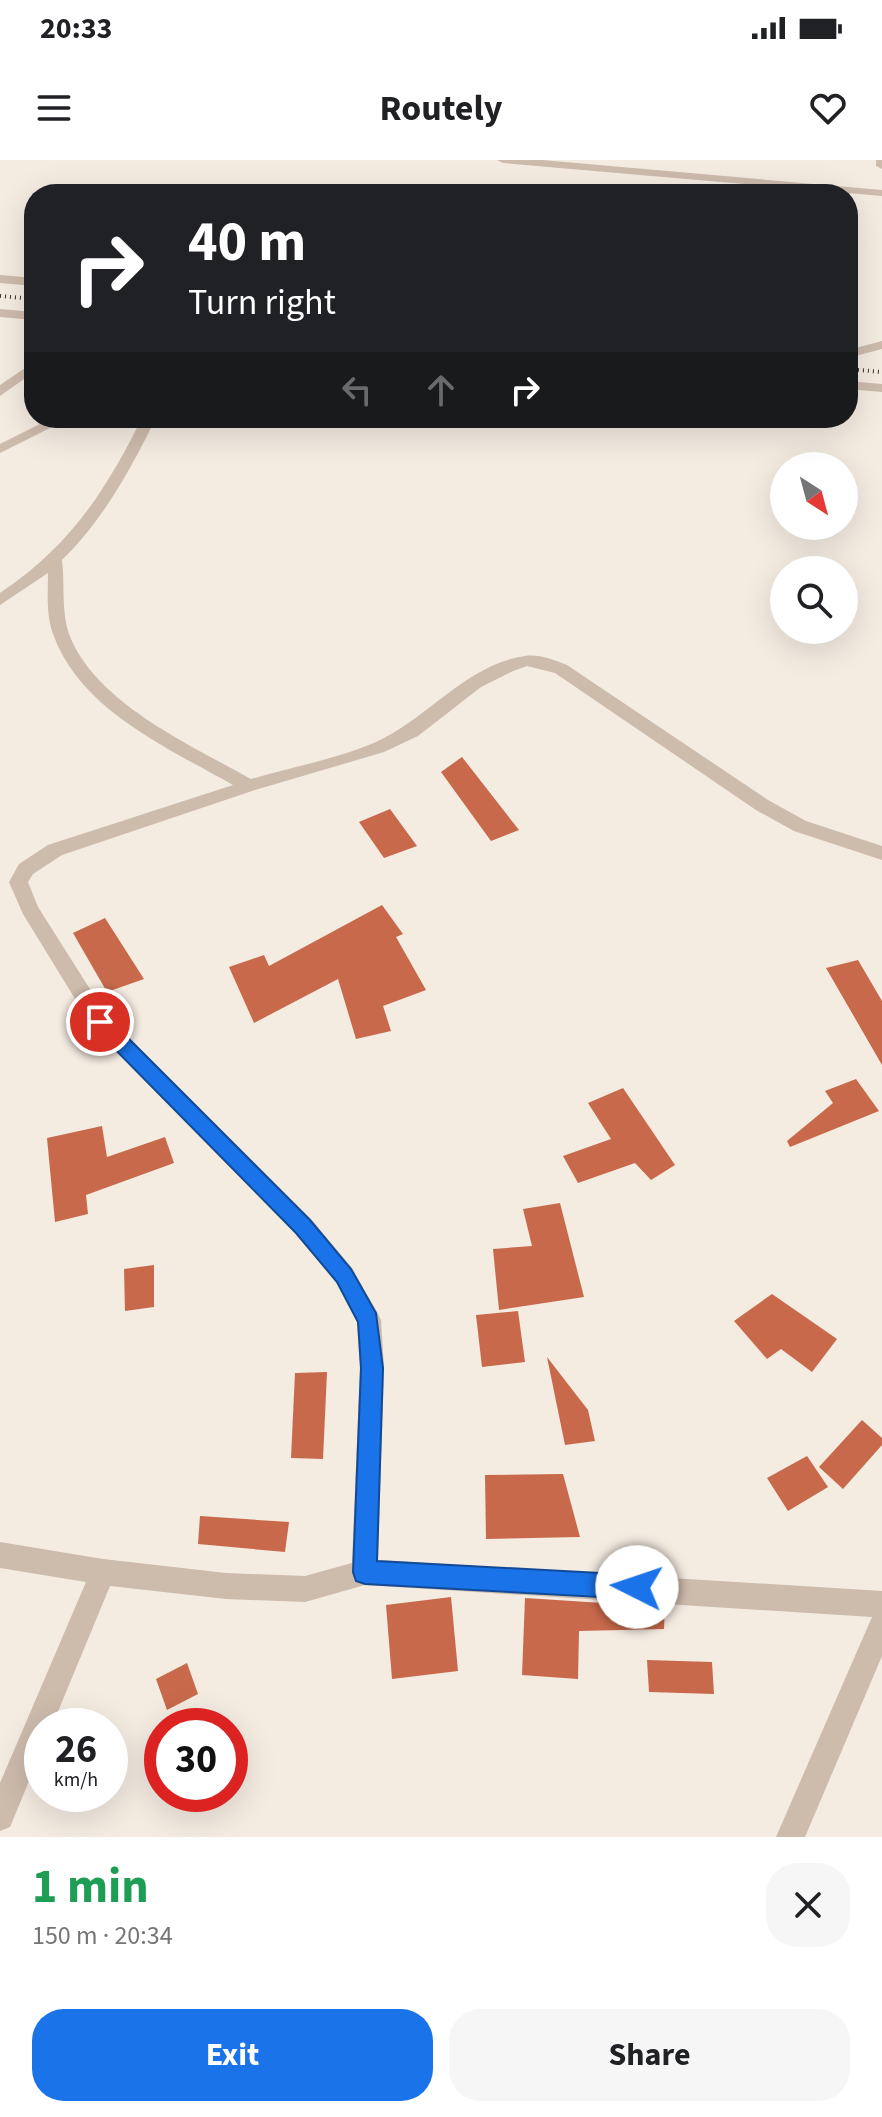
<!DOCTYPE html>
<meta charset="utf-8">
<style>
:root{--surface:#fff;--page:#f6f6f6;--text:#202124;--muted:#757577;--accent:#1a73e8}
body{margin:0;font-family:"Source Sans 3",sans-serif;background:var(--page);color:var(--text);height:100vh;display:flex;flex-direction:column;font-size:30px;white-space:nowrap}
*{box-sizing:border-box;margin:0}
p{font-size:26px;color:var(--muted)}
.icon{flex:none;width:44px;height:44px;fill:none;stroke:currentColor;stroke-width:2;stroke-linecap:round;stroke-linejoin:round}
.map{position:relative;height:1677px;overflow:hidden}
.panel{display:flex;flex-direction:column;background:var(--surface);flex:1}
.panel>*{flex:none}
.guide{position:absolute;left:24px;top:24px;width:834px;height:244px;border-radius:32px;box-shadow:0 8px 32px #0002;background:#202124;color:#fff;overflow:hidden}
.needle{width:52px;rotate:144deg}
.buttons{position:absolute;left:770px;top:292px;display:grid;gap:16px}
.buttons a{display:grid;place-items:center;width:88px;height:88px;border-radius:50%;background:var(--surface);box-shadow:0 8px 32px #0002;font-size:40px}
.speed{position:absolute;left:24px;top:1548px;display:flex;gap:16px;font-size:40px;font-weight:700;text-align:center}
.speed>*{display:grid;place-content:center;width:104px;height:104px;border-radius:50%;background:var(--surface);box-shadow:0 8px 32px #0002;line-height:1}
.speed small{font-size:20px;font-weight:400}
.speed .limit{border:12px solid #d22;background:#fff;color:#111}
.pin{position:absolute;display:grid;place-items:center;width:68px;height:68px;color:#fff;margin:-34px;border:4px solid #fff;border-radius:50%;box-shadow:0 2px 8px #0007}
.me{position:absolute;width:88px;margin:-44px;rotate:274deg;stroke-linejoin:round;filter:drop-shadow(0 0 6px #0008)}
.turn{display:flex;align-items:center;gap:28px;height:168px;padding:0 32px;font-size:36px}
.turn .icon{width:104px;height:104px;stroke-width:2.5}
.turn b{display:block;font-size:56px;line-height:68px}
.lanes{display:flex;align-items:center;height:76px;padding:0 32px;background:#0003;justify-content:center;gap:40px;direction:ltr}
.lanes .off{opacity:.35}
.round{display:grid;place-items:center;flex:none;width:84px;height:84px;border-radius:32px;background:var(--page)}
.overview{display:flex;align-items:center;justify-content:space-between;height:136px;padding:0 32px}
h1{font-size:48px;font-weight:700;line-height:60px;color:#1e9e55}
.button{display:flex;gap:16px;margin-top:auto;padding:16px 32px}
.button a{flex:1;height:92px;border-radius:32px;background:var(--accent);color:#fff;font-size:32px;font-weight:700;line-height:92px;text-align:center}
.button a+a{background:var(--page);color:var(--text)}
.status{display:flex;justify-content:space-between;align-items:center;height:56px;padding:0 40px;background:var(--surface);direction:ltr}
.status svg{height:22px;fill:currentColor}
header{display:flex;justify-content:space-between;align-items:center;height:104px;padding:0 32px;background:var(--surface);font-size:36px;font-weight:700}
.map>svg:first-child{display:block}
</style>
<div class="status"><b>20:33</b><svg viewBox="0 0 49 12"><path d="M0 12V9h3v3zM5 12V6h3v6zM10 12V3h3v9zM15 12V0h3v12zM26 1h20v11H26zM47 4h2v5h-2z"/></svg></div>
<header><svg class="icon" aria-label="menu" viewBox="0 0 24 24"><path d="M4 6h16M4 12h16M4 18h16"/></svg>Routely<svg class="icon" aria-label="heart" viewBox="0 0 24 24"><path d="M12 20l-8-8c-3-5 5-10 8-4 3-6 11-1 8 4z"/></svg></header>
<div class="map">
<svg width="882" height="1677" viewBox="0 0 882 1677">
<rect width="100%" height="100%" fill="#f4ebe1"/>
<path fill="#c8694b" d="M462,597L519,670L491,681L441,612Z
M390,649L417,686L384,698L359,662Z
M382,745L403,774L396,777L426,830L383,846L391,871L356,879L338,819L254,863L229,807L264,795L269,806Z
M105,758L144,819L107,832L73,773Z
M858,800L882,841V905L826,808Z
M856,919L879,951L790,987L787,981L833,943L825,931Z
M623,928L675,1005L651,1020L635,1003L578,1023L563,996L611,979L588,943Z
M102,966L107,997L165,977L174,1003L86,1035L88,1054L55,1062L47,978Z
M560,1043L584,1137L499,1150L493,1089L532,1086L523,1049Z
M154,1105V1147L125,1151L124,1109Z
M772,1134L837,1179L812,1212L781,1189L767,1199L734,1161Z
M518,1151L525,1202L482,1207L476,1155Z
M547,1197L588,1250L595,1281L565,1285Z
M327,1212L323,1299L291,1298L295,1213Z
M862,1260L882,1278V1285L843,1329L819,1307Z
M807,1296L828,1327L788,1351L767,1318Z
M563,1314L580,1377L486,1379L485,1315Z
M200,1356L289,1362L285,1392L198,1384Z
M451,1437L458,1511L392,1519L386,1445Z
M525,1438L665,1447L664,1469L579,1471L578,1519L522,1515Z
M647,1500L712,1502L714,1534L649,1532Z
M187,1503L198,1534L167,1550L156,1519Z"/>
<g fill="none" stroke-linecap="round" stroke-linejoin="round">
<path fill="#cdbbac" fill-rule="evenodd" d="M497,0H542L882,30V36L503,3Z
M876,0H882V9L876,6Z
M0,115L34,118V126L0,123Z
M0,149L34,152V160L0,157Z
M882,181V189L848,198V190Z
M34,202V212L0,236V225Z
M848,221L882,224V232L848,229Z
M52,258H70L0,293V284Z
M142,258H156C130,310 104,359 62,400C65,424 61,451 69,474C95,543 191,585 251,619C292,607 337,599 376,582C427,559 467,504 525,496C540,494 553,500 567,505L768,640L806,661L882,686V700L794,671L756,650L555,513L527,506L513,511L481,527L418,576L384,592L255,630L62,695L33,714L28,722L38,747L107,856L311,1059L352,1108L377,1152L381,1160L384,1208L378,1400L882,1431V1496L805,1677H776L872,1457L365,1425L305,1442L226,1439L110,1426L52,1566H42V1590L10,1667L0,1671V1623L86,1422L0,1408V1382L103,1399L226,1413L305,1416L352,1403L360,1208L357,1162L336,1122L295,1073L93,868L23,754L9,722L19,704L48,685L233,625C168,588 80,550 53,474C46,455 48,433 48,413L0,445V433C70,386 105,332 142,258Z"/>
<path stroke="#3b302b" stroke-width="4" stroke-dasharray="1 4" stroke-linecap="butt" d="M0,136L34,139
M848,209L882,212"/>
</g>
<path fill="#1a73e8" stroke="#114b97" stroke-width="2" d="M100,855L107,857L310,1060L351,1109L376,1153L383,1208L377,1401L637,1415L646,1419L649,1427L646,1436L637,1439L365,1424L356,1421L353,1412L361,1208L358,1162L337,1122L296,1073L93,867L91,862L93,857Z"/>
</svg>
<div class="buttons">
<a><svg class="needle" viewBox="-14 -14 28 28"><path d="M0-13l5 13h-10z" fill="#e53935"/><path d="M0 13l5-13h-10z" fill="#757577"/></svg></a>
<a><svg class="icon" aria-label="search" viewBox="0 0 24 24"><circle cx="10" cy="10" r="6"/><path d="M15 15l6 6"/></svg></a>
</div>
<div class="speed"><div>26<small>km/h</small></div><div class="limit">30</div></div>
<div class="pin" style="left:100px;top:862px;background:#d93025"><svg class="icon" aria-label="arrive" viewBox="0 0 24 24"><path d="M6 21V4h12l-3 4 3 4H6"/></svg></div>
<svg class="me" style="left:637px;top:1427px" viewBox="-20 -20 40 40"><circle r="19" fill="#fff"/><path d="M0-13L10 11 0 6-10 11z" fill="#1a73e8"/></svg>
<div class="guide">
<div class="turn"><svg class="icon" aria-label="right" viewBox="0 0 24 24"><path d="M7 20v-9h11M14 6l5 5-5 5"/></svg><div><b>40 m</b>Turn right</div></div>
<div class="lanes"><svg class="icon off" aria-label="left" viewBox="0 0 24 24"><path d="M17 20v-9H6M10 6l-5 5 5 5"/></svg><svg class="icon off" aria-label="ahead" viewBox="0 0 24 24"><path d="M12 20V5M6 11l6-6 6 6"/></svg><svg class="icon" aria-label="right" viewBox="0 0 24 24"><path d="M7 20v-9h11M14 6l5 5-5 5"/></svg></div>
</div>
</div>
<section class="panel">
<div class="overview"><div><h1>1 min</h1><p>150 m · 20:34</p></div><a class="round"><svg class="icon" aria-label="close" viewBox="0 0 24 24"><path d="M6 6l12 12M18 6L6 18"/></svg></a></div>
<div class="button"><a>Exit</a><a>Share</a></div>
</section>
